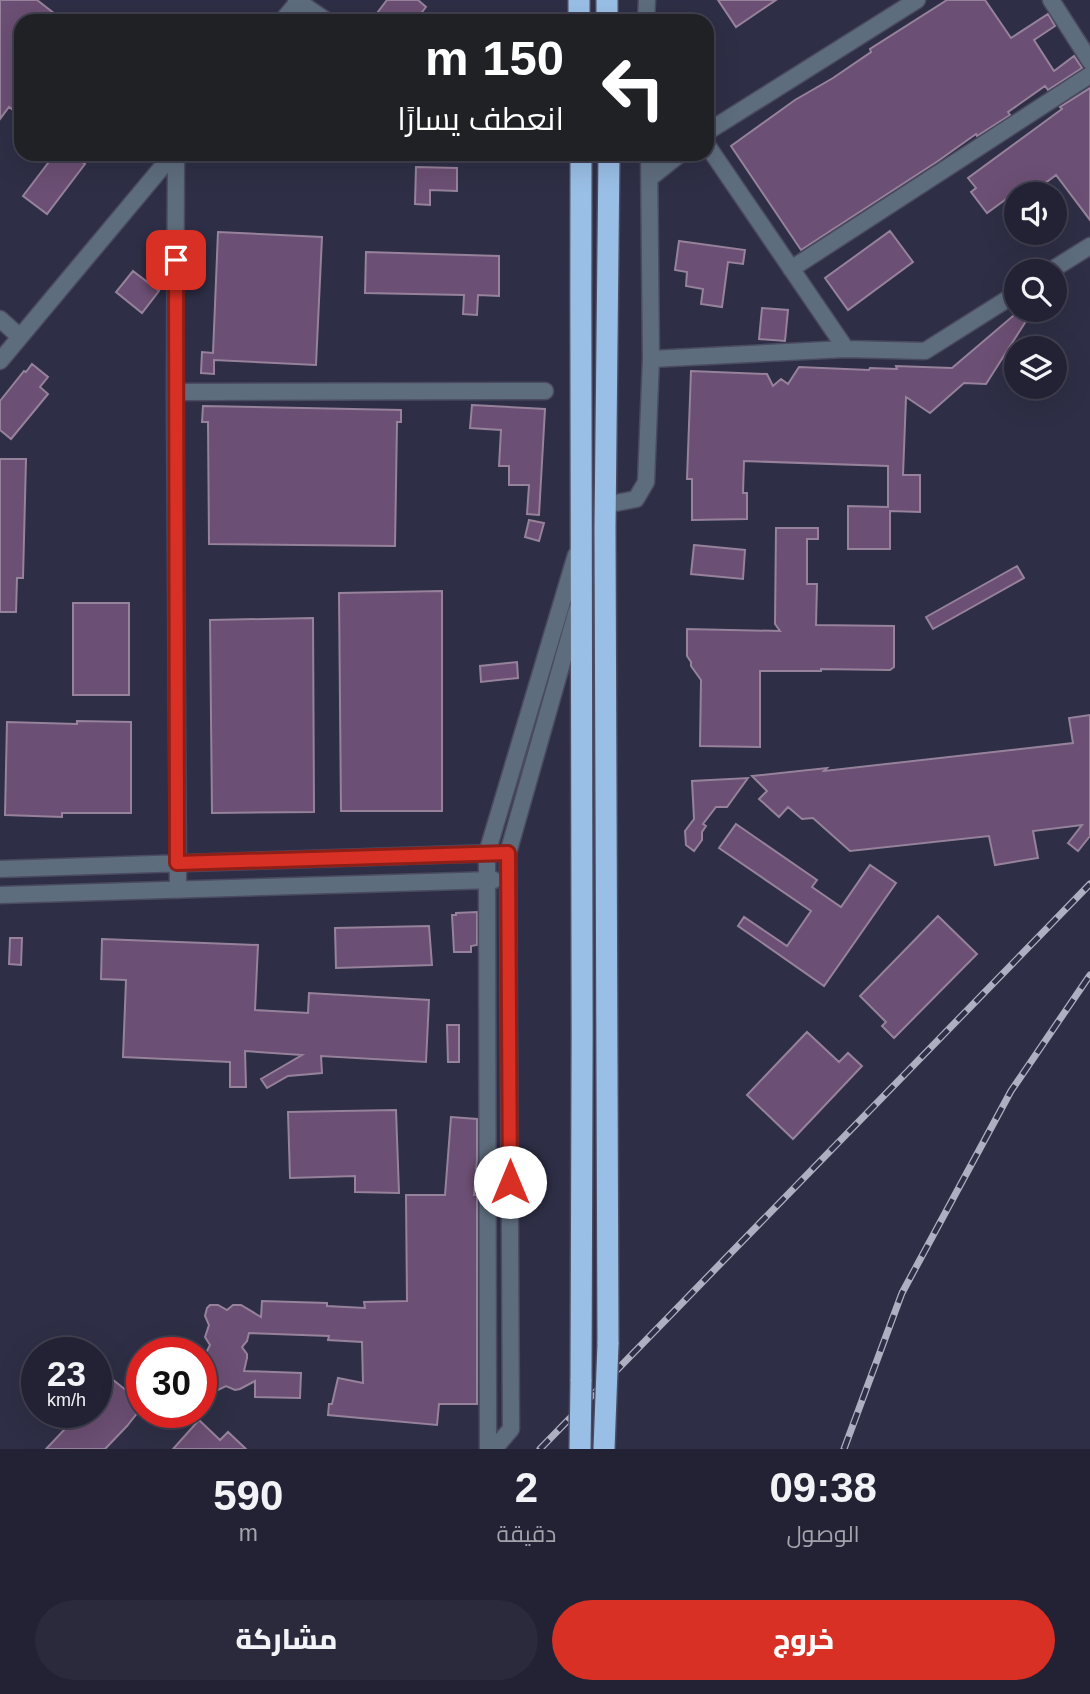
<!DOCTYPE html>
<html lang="ar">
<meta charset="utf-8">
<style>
:root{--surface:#222234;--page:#2a2a3c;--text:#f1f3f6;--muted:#a2a4ac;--line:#3f3f4f;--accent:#d93025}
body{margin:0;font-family:Arial,Cairo,sans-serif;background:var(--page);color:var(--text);direction:rtl;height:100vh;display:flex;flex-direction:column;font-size:26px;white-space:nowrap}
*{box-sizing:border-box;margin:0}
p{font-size:23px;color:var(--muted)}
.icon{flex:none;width:38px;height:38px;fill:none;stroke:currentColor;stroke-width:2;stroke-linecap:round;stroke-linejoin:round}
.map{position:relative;height:1449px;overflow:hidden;direction:ltr}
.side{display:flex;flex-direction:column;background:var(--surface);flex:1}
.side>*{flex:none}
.guide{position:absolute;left:14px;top:14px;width:700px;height:147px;border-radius:21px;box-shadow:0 7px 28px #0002,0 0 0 2px var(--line);direction:rtl;background:#202124;color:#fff;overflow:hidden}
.fabs{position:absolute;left:1004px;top:182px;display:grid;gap:14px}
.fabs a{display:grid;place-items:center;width:63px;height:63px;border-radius:50%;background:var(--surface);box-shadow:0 7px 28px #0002,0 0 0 2px var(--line);font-size:35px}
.speed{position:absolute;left:21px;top:1337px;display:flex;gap:14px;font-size:35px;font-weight:700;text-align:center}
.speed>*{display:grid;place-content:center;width:91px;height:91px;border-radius:50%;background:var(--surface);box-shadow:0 7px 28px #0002,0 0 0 2px var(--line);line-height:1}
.speed small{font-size:18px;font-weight:400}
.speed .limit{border:10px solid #d22;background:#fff;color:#111}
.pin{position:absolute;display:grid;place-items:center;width:60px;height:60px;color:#fff;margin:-30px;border-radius:14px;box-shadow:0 4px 10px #0006}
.me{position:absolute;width:77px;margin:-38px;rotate:0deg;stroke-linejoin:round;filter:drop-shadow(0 0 5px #0008)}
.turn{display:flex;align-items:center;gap:24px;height:147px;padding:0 35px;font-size:32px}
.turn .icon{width:91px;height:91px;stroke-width:2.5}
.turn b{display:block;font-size:49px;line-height:60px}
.eta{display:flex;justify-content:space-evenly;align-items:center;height:119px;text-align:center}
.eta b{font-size:42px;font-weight:800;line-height:49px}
.primary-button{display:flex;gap:14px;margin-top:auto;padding:14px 35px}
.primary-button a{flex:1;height:80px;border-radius:42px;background:var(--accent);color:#fff;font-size:28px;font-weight:800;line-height:80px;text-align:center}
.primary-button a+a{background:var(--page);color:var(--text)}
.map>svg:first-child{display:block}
</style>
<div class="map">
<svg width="1090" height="1449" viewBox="0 0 1090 1449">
<rect width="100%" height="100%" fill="#2e2e46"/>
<path fill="#6c4f74" stroke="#96829b" stroke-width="2" d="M0,0H37L64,21H21V116L9,107L0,119Z
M387,0H418L426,7L415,21H371Z
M718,0H776L736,27Z
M947,0H985L1011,38L1048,14L1055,26L1034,40L1054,71L1074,56L1082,68L1048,90L1045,86L1008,112L1010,115L977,136L976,134L938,161L801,250L731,146L795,100L833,78L871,52L870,49Z
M1090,88V220L1056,175L1031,194L1024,186L987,213L971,192L976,188L968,178L1062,109L1060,107Z
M55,154H72L85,164L47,214L23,196Z
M416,167L457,168V191L430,190V205L415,204Z
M890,231L913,262L848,310L825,278Z
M218,232L322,237L316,365L214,360V374L201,373L202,352L213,353Z
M679,241L745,250L743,264L728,262L722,307L701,304L703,289L686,286L687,272L675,270Z
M366,252L499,256V296L478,295L477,315L463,314L464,295L365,293Z
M133,271L159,291L142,313L116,292Z
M762,308L788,310L785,341L759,339Z
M1020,310H1033L986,384L964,383L930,413L906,397L903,475H920V512L890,511V549H848V506L888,507V466L744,461L743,493H747V519L692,520V479H687L691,371L767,374L773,386L781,379L788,384L799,367L869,370L870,368L897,369L896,366L952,368Z
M32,364L48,377L40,387L48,394L11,439L0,430V401L24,371L26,372Z
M472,405L545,409L539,515L527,514L529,485H509V466H499L501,430L470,428Z
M203,406L401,410V422H397L395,546L209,544L208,422H202Z
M0,459H26L23,578H17L16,612H0Z
M529,520L544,523L539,541L525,537Z
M776,528H818V539H807V584H817L816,625L894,626V667L890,670L821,669V671H760V747L700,746L701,680L691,666V662L687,656V629L780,631L775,624Z
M694,545L745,550L743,579L691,574Z
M1017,566L1024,578L933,629L926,617Z
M442,591V811H341L339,593Z
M73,603H129V695H73Z
M313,618L314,812L212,813L210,620Z
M517,662L518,678L481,682L480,666Z
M1090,715V836L1078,851L1068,843L1082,825L1033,831L1038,858L995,865L989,836L850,851L813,818L802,819L788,807L779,817L759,799L767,791L752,776L827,768L824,771L1073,743L1069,718Z
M77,721L131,722V813H62V817L5,815L7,722L77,724Z
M748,778L727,807H716L703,824L706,826L702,832V840L694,851L686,845L685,831L694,819L692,781Z
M736,824L817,880L812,887L841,907L870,865L896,883L824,986L738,926L744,917L787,946L811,911L719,848Z
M477,912V945L471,946V952H454L452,915H456V913Z
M938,916L977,954L894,1038L882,1026L886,1022L860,996Z
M429,926L432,965L336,968L335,928Z
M10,938H22L21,965L9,964Z
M102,939L258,945L255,1010L308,1013L309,993L429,1000L426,1062L321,1056L322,1073L288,1076L267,1088L261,1079L302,1055L245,1051L246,1087H230V1062L123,1057L126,980L101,979Z
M447,1025H459V1062H448Z
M807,1032L839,1062L848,1053L862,1066L793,1139L747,1095Z
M396,1110L399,1193L355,1192V1176L290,1178L288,1112Z
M451,1117L477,1119V1160L474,1195H477V1404H439L437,1425L328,1415L329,1404H332L338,1378L363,1383L362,1342L328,1340L329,1336L249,1333L247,1341L242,1347L247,1354V1358L244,1371L301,1373L300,1398L255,1397V1381L240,1389L235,1390L226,1386L218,1390L210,1388L205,1381V1377L210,1368L206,1364L205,1355L210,1345L205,1337L209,1325L205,1316L207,1308L210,1305H218L227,1310L233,1305H241L261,1317L262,1301L327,1303V1306L365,1308L364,1302L407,1301L406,1195H445Z
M112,1379L142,1403V1407L127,1426L105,1449H46L81,1412H96V1399Z
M199,1420L220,1440L228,1432L246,1449H173Z"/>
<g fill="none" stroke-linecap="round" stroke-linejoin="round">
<defs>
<path id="street" d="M296,0L327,21
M1051,0L1090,61
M282,21L298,2
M646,21L647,0
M707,132L917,0
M707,145L846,349
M176,154L175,392L178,890
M650,178L680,154
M791,269L1090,75
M1050,271L1090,246
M0,319L20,337
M651,359L846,349L925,351L1017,293
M0,361L173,154
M175,392L545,391
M605,505L636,499L646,482L651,359L649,154
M0,869L495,853
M0,895L494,880
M488,1449L487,853L576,555
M494,1449L511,1429L508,853L577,610"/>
<path id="highway" d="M579,0V21
M607,0V21
M581,154C580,563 584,972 581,1381
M608,1344L605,528L609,154"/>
</defs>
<use href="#street" stroke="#4a4b61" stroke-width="19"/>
<use href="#highway" stroke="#4a4b61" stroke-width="24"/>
<use href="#street" stroke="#5e6d7d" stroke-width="16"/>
<use href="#highway" stroke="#9abfe6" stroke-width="21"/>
<defs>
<path id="rail" d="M540,1449L1090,884
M844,1449L902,1293L1011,1091L1090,975"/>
</defs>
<use href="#rail" stroke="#aeafc1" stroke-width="7"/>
<use href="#rail" stroke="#2e2e46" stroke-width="4.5" stroke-dasharray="13" stroke-linecap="butt"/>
<defs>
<path id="highway-bridge" d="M580,1449L581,1381
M604,1449L608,1344"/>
</defs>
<use href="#highway-bridge" stroke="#4a4b61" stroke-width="24" stroke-linecap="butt"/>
<use href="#highway-bridge" stroke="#9abfe6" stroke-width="21"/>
</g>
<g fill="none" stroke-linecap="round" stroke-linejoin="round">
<defs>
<path id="route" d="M176,260L177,863L508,853L510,1182"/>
</defs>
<use href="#route" stroke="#8d1f18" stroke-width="18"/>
<use href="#route" stroke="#d93025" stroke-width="12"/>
</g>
</svg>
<div class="fabs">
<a><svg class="icon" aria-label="sound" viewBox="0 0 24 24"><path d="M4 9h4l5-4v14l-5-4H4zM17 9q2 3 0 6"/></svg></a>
<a><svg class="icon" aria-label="search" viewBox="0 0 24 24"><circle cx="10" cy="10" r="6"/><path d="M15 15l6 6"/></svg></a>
<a><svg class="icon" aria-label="layers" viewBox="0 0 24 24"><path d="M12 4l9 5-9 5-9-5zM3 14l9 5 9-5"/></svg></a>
</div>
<div class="speed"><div>23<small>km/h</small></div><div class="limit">30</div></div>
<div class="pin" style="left:176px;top:260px;background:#d93025"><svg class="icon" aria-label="arrive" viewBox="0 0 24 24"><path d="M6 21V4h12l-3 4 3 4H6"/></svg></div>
<svg class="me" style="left:510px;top:1182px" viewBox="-20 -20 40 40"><circle r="19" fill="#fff"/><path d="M0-13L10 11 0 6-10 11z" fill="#d93025"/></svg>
<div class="guide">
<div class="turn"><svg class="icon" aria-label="left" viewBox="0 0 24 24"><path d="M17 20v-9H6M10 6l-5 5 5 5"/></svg><div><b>150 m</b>انعطف يسارًا</div></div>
</div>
</div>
<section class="side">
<div class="eta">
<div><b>09:38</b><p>الوصول</p></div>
<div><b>2</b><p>دقيقة</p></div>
<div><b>590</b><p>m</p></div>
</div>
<div class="primary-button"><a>خروج</a><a>مشاركة</a></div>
</section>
